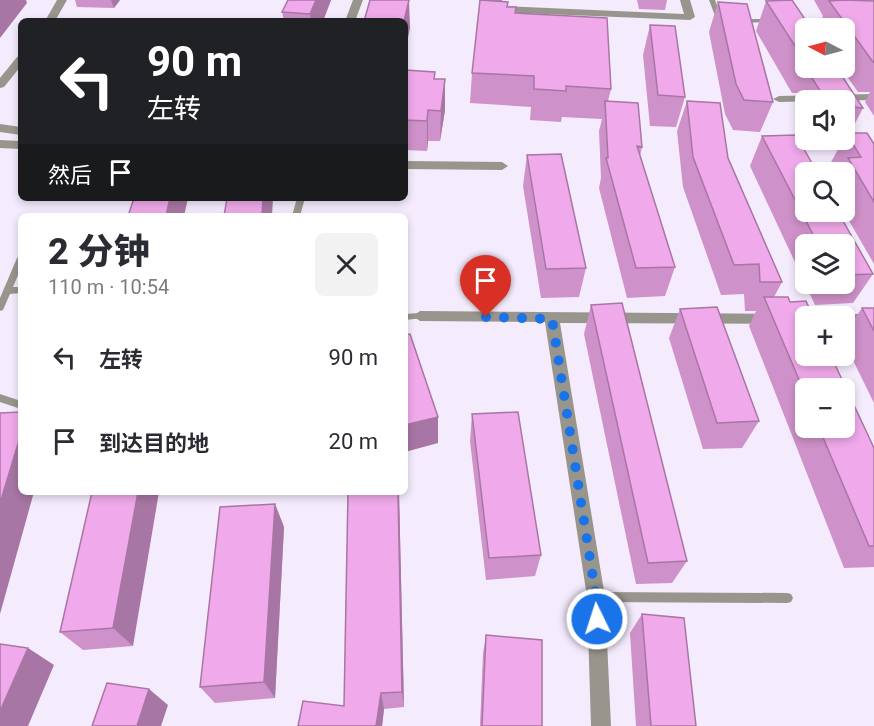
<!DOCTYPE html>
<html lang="zh">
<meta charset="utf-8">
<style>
:root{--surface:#fff;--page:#f2f2f3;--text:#2b2b33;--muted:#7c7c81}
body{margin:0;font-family:Roboto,"Noto Sans SC",sans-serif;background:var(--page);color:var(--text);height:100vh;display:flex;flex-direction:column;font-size:22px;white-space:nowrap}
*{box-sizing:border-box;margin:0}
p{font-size:20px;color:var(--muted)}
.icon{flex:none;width:33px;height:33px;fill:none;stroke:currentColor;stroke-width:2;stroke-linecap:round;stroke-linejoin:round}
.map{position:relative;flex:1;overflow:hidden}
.sheet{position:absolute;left:18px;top:213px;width:390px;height:282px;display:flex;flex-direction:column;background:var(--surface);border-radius:9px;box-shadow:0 3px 9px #0003}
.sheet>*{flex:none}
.hud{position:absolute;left:18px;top:18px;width:390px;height:183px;border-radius:9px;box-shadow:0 3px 9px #0003;background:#202124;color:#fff;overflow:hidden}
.needle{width:39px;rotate:276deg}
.controls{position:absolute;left:795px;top:18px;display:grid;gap:12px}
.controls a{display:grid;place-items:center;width:60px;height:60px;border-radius:9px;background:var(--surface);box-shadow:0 3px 9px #0003;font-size:30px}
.pin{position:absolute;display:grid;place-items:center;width:51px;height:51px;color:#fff;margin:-62px -26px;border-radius:50% 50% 50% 0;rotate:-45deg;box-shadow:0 0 6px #0007}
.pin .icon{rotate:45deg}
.me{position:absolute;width:66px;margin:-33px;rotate:356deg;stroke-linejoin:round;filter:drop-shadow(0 0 4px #0008)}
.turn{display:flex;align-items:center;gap:21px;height:126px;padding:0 30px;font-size:27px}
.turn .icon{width:78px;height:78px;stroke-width:2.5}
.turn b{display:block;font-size:42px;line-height:51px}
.then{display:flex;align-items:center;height:57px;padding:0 30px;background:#0003;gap:12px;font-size:22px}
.round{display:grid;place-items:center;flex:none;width:63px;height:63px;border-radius:9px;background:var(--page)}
.head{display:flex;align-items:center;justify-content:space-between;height:102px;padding:0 30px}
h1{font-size:36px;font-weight:800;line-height:45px}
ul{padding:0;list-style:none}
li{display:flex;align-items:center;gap:18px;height:84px;padding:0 30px}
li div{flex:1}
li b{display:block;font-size:22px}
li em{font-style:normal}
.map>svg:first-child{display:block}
</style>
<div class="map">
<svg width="874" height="726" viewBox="0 0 874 726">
<rect width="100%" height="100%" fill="#f4ebfd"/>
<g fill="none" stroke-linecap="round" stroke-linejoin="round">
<path fill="#98958c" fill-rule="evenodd" d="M709,0H715L723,21L722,22L717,21Z
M771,19L773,20V22L739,23L736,21L739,19Z
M796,19L831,22L834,24L831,26L794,22V20Z
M297,198H305L300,216H292Z
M21,255V268L13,287H21V293L10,294L3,310L0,311V298L17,258Z
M420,313L424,316L423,318L405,320V314Z
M0,394L21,401V409L0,402Z
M596,592L787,593L791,594L793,598L791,602L787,603L596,602L592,601L590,597L592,593Z"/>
<path fill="#98958c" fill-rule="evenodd" d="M57,0H67L55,21H45Z
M353,0H363L355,21H345Z
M492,0H502L501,6L684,14L680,0H690L695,17L690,20L496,12L491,9Z
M21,56V66L4,87L0,88V78L17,57Z
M874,94V100L779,102L773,99L779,96Z
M0,124L21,127V135L0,132Z
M0,140L21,141V149L0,148Z
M405,161L502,162L508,166L502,170L405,169Z
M420,311L806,314L812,316H806V324L560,323L605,597L611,726H591L587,597L545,322L420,321L413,316Z
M844,314H874V324H844V316H838Z"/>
</g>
<path fill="#ce91c9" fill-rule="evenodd" d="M75,0H120L114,8L77,7Z
M331,0L323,21H284L282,12Z
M637,0H667L665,10L639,9Z
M814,0H874V116L865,102L870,92H858L841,68H844V28H817L823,16Z
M766,1L806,28V68H831L828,74L863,108L850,133L874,144V264L844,212V172H835L830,164L843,140H844V100H806V121L796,105L802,93H792L756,31Z
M718,2L773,102L760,132L733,130L725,114L709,32Z
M507,7L611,89L608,101L642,147L640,156L675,267L665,296L627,298L599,188L601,178L599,131L602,119L562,117L561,122L530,120L531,107L470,103L472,73Z
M650,25L685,97L676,127L650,126L643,55Z
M405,70L435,72V79L445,110L440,141H428L427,151L405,150Z
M687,101L728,158L782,282L774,297L790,302L874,448V567L844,568L749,326L756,311H745L744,294L721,295L683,187L677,131ZM806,388L844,428H806Z
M762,136L873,274L853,303L815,305L750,166ZM806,244H844V284H806Z
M527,155L586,268L579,297L541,298L523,186Z
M591,305L687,561L672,583L636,584L584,334Z
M862,308H874V403L844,342V334Z
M680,309L759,421L742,448L703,449L669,338Z
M472,414L541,555L535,576L486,580L470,441Z
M92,492L133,646L83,650L60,632Z
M399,492L404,707L384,709L382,726H298L344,706Z
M275,504L284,527L275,698L215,703L200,687Z
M642,614L696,726H636L630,633Z
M486,635L542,726H480L483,653Z"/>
<path fill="#a876a4" d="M0,0H26L27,3L0,38Z
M111,0H120L114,8Z
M316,0H331L323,21H311L310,14Z
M409,0L410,28L405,53L404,21Z
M445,79V110L440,141L441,111Z
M428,110V141L427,151V121Z
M170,198H188L184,216H166Z
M263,198H273L272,216H262Z
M438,417V443L405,452V425Z
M21,434V492H34L0,614V503Z
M138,492H159L133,646L113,628Z
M398,492H399L404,707L402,692Z
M275,504L284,527L275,698L264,682Z
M28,648L54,665L28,726H0V711Z
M149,689L168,705L161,726H137Z
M381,693L384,709L382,726H376Z"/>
<path fill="#f0a9ea" stroke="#a876a4" stroke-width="1.5" d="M288,0H316L310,14L282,12Z
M370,0H409L404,21H364Z
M480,0L508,2L507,7H516L515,13L607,18L611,89L566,86V91L534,89V76L472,73Z
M792,0L811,28H806V63L766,1Z
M843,0L874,1V62H873L829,1Z
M718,2L747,4L773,102L744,100L736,84Z
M650,25L675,26L685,97L658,95Z
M405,70L435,72L434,79H445L441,111L428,110L427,121L405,120Z
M840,73L863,108L844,106V100H826L810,75Z
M605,101L638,103L642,147L637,146L675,267L636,268L606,158H608Z
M687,101L720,103L728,158L782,282H760L759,264L734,265L693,157Z
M846,133H867L874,144V202L848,158L861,157Z
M796,135L817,172H806V212H838L873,274L844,275V244H818L762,136Z
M561,154L586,268L546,269L527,155Z
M134,198H170L166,216H128Z
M227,198H263L262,216H224Z
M764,297H788L790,302L806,301L813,316H806V356H831L874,448V546H869L819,428H844V388H806V396Z
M622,303L687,561L648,563L591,305Z
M717,307L759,421L717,423L680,309Z
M862,308H874V331Z
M410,334L438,417L405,425V335Z
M21,412V434L0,503V413Z
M518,412L541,555L489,558L472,414Z
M92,492H138L113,628L60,632Z
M348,492H398L402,692L381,693L376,726H298L303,701L344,706Z
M275,504L264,682L200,687L220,507Z
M642,614L684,618L696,726H651Z
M486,635L542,640V726H482Z
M0,644L28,648L0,711Z
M107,683L149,689L137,726H92Z"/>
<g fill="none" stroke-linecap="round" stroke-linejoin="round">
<path stroke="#1a73e8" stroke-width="10" stroke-dasharray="0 18" d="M486,317L552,319L596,597L597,619"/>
</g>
</svg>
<div class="controls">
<a><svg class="needle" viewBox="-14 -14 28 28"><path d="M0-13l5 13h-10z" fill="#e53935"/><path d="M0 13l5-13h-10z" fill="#7c7c81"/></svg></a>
<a><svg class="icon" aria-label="sound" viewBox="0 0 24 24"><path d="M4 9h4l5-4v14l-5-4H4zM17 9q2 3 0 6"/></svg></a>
<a><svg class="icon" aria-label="search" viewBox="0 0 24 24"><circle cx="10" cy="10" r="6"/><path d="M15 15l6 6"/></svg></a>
<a><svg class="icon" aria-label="layers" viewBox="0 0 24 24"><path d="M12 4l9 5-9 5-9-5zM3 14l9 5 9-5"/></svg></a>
<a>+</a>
<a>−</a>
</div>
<div class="pin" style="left:486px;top:317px;background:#d93025"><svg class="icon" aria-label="arrive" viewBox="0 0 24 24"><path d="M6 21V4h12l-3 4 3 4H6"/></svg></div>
<svg class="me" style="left:597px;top:619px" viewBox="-20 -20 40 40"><circle r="17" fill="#1a73e8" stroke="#fff" stroke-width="3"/><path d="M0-11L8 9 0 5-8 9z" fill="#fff"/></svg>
<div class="hud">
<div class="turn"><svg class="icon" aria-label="left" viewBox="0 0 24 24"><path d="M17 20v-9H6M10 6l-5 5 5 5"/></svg><div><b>90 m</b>左转</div></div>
<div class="then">然后<svg class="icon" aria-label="arrive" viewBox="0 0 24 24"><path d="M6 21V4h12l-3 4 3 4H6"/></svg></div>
</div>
<section class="sheet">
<div class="head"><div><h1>2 分钟</h1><p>110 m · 10:54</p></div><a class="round"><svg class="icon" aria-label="close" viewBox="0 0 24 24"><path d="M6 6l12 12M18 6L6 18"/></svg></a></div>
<ul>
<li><svg class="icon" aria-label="left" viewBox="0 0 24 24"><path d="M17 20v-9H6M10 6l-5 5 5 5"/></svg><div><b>左转</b></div><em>90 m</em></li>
<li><svg class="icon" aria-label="arrive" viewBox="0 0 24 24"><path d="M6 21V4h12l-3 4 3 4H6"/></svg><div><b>到达目的地</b></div><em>20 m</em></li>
</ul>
</section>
</div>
